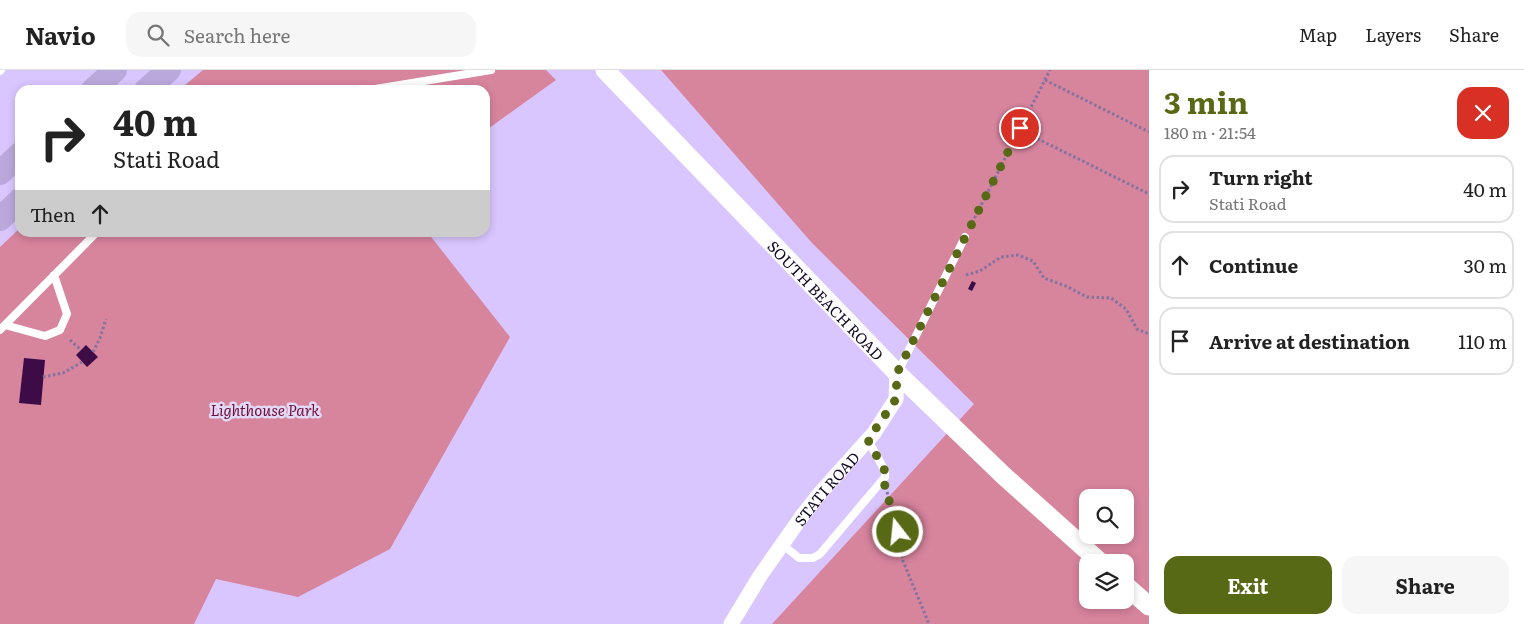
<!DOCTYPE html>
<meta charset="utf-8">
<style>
:root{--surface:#fff;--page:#f6f6f6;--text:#222;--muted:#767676;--line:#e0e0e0;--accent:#586915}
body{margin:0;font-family:Literata,serif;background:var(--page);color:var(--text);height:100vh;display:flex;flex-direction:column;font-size:19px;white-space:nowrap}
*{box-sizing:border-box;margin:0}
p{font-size:16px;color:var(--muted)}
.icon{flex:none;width:28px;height:28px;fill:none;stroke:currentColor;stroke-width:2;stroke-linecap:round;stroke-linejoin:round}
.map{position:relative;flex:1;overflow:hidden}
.panel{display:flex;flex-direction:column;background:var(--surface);width:375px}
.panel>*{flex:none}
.banner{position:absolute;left:15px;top:15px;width:475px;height:152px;border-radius:15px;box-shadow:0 2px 8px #0003;background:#fff;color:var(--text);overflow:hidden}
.controls{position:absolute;left:1079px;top:419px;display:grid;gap:10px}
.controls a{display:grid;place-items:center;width:55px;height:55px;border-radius:10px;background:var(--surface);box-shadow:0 2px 8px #0003;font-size:25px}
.pin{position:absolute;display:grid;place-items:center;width:42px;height:42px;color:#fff;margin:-21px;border:2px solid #fff;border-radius:50%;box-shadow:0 1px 5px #0007}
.me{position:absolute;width:55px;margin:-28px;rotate:344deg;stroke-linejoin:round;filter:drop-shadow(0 0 4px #0008)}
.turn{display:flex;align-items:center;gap:18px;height:105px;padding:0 15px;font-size:22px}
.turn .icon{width:65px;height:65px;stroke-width:2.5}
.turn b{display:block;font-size:35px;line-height:42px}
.then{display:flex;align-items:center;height:48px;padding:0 15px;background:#0003;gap:10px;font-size:19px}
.round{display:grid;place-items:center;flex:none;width:52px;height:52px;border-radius:15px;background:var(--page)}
.summary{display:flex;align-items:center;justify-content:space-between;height:85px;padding:0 15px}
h1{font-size:30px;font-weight:700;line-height:38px;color:var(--accent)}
.primary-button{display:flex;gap:10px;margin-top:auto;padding:10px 15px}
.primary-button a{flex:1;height:58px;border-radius:15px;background:var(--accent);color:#fff;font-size:20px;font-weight:700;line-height:58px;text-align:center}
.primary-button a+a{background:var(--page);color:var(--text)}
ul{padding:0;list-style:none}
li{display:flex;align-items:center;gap:15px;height:68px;margin:0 10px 8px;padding:0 5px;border:2px solid var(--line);border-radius:15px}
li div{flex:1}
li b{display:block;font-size:19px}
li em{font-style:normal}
header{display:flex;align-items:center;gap:30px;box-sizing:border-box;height:70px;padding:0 25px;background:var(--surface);border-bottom:1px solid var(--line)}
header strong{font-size:24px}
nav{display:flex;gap:28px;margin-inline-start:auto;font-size:18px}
.search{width:350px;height:45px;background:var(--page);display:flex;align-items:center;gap:12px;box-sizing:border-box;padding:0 18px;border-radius:15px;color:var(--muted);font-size:19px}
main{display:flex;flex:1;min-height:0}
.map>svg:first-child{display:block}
</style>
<header>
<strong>Navio</strong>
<div class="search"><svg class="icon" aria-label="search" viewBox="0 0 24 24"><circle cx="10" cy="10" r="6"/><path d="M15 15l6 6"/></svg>Search here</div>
<nav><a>Map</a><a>Layers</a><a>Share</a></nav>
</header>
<main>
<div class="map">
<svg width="1149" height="554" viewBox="0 0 1149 554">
<rect width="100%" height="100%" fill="#dac6ff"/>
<path fill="#d7849d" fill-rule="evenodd" d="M203,0H546L556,10L485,61V20H179Z
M661,0H1149V554H772L974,334L812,173ZM1088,428H1125V465H1088ZM1088,492H1125V530H1088Z
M20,158V162L428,163L510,267L390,479L298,527L216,509L194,554H0V177Z"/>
<path fill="#3d0b46" d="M972,211L976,213L972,221L968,219Z
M86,275L98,287L87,297L76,285Z
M24,288L45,290L41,335L19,333Z"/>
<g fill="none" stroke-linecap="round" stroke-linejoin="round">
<path stroke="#83739e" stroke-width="3" stroke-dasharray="2.5 2.5" stroke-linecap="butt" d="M1045,10L1149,62
M1013,75L1038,69L1149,124
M970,157L1050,0
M966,205L980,201L1001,187L1018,185L1033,191L1044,208L1066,216L1087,227L1111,228L1126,239L1137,259L1149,264
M70,270L81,280
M93,282L100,268L106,249
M43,307L63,303L82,292
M887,422L898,461L903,491L929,554"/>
<path stroke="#fff" stroke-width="8" d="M0,1L1,0
M369,20L491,0
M5,255L45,266L60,260L67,244L54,205
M0,260L97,162
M898,302L965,167
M783,475L799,488H813L820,484L885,407V401L868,370"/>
<path stroke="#fff" stroke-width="15" id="s1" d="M731,554L760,506L802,446L821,422L874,363L896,329L897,303"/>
<g stroke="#fff" stroke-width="19">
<path id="s2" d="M605,0L897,303L1004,406L1100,492"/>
<path d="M1125,515L1149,536"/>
</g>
<path stroke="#bba8db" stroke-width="24" d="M93,20L115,0
M146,20L169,0
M0,103L20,84
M0,149L20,130"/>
</g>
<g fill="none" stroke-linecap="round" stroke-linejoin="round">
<path stroke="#586915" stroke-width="9" stroke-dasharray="0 16.2" d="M898,462L883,409L885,401L868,370L896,329L897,303L1020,58"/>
</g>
<g text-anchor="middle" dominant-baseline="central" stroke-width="5" stroke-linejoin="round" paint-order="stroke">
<g font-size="15" fill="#130821" stroke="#e2d9f6">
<text stroke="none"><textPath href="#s2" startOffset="319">SOUTH BEACH ROAD</textPath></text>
<text stroke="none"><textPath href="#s1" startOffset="166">STATI ROAD</textPath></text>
</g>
<g font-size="15" font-style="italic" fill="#6f0d39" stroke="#e2d9f6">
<text x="265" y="339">Lighthouse Park</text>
</g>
</g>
</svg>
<div class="controls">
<a><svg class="icon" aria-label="search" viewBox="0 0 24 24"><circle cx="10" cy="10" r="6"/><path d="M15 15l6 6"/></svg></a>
<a><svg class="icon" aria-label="layers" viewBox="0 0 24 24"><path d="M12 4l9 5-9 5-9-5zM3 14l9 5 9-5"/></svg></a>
</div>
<div class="pin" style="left:1020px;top:58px;background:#d93025"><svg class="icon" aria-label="arrive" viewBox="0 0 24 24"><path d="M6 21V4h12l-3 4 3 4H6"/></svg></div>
<svg class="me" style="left:898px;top:462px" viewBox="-20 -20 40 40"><circle r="17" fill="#586915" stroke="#fff" stroke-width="3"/><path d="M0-11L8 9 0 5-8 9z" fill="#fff"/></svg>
<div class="banner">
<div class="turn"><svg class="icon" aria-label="right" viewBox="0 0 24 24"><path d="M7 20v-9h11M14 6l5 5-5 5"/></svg><div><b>40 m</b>Stati Road</div></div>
<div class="then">Then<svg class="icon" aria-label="ahead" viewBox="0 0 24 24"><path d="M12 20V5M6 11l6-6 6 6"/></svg></div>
</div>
</div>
<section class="panel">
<div class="summary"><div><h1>3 min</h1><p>180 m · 21:54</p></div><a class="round" style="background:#d93025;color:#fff"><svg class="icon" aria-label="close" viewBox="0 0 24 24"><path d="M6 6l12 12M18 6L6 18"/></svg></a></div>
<ul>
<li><svg class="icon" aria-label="right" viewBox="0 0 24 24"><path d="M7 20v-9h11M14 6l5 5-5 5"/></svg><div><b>Turn right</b><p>Stati Road</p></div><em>40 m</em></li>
<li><svg class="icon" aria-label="ahead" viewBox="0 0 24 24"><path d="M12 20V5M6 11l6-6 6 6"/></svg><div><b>Continue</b></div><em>30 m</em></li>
<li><svg class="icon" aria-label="arrive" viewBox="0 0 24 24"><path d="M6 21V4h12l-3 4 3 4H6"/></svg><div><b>Arrive at destination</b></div><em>110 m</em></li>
</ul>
<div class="primary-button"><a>Exit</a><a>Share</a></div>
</section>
</main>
